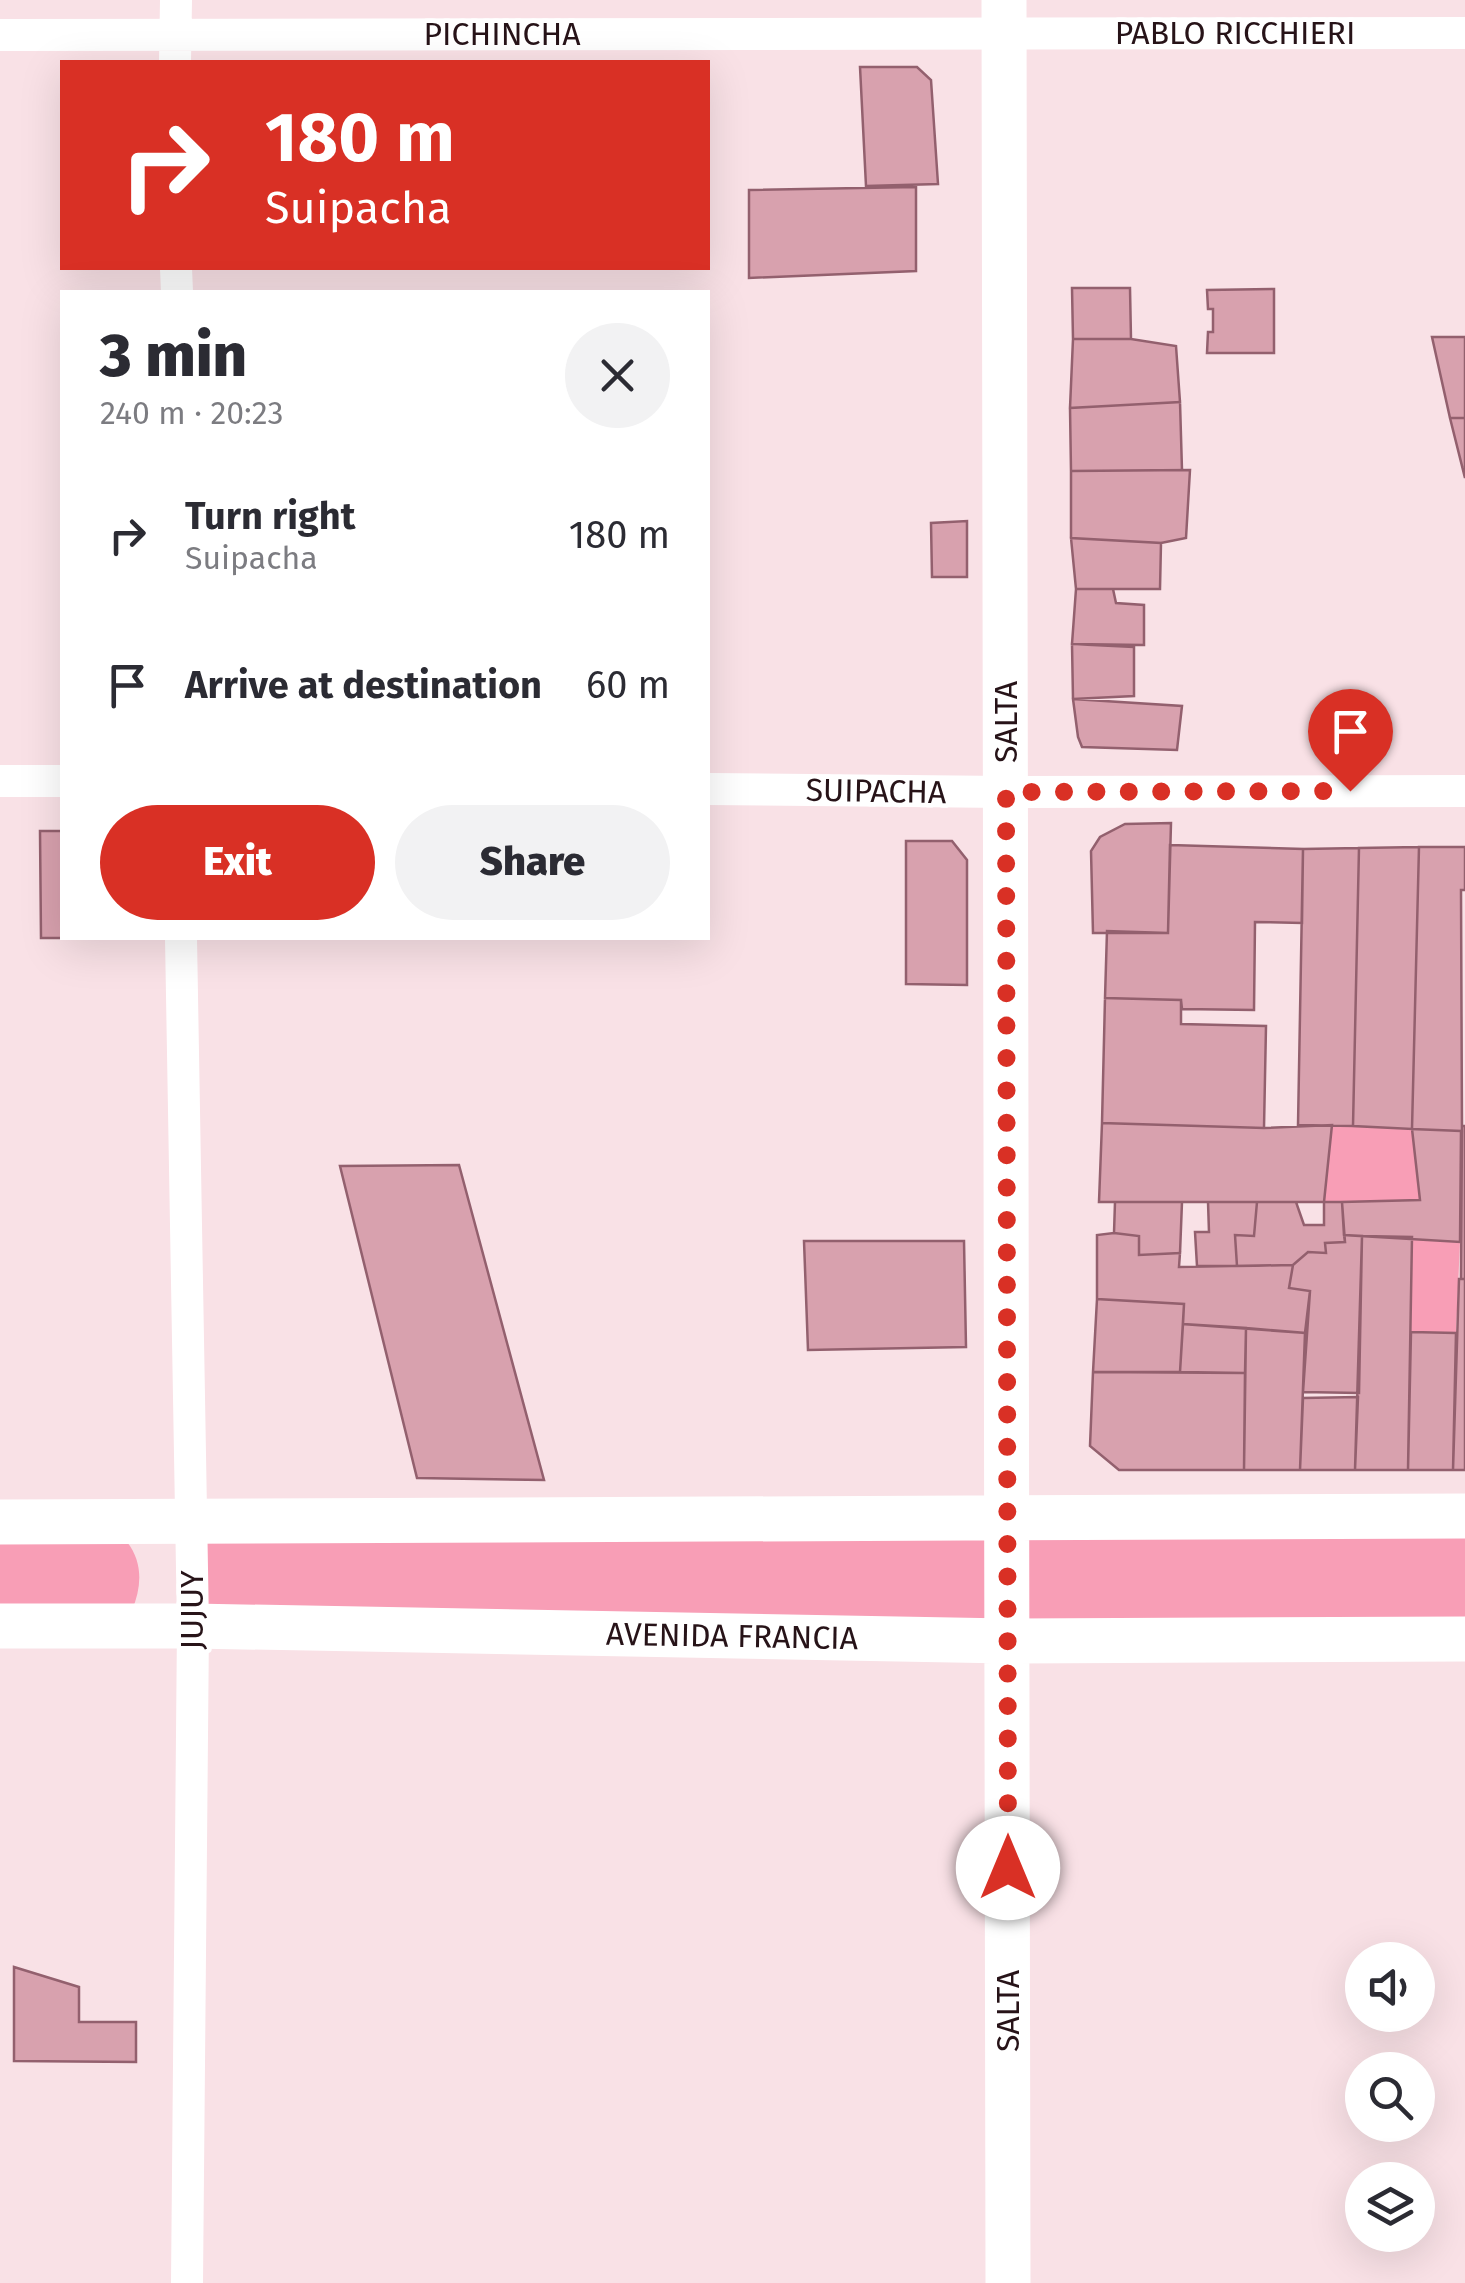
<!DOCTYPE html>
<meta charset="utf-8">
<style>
:root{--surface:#fff;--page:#f2f2f3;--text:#2b2b33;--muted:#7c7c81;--accent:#d93025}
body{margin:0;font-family:"Fira Sans",sans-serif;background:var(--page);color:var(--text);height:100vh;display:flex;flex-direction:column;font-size:38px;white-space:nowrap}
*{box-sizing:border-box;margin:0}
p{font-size:32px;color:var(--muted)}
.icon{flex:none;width:55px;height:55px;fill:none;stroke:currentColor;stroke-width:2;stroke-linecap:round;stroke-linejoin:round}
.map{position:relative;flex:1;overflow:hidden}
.details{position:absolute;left:60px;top:290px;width:650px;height:650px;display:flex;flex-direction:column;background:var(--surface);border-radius:0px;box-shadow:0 10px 40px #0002}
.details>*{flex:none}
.banner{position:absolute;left:60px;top:60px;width:650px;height:210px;border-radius:0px;box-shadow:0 10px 40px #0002;background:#d93025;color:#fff;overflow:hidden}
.fabs{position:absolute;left:1345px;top:1942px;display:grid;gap:20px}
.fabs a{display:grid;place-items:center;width:90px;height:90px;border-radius:50%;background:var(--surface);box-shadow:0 10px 40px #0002;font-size:50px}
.pin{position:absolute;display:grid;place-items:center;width:85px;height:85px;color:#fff;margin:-102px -42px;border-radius:50% 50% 50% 0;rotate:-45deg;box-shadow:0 0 10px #0007}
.pin .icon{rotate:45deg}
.me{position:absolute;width:110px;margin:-55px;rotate:0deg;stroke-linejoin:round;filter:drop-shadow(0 0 8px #0008)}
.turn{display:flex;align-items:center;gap:35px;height:210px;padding:0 40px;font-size:45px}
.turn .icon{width:130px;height:130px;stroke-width:2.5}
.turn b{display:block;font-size:70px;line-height:85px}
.round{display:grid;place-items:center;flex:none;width:105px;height:105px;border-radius:52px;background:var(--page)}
.head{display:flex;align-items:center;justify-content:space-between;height:170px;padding:0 40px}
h1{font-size:60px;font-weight:800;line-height:75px}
.primary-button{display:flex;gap:20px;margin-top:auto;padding:20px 40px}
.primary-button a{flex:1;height:115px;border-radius:60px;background:var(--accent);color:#fff;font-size:40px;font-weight:800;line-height:115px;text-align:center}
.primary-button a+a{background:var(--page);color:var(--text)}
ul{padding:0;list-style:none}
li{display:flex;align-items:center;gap:30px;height:150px;padding:0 40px}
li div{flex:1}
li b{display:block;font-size:38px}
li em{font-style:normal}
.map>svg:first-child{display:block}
</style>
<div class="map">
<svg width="1465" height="2283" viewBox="0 0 1465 2283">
<rect width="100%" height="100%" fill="#f9e1e6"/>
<path fill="#f89eb6" d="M1332,1125L1412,1129L1420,1200L1324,1202Z
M1412,1237L1460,1242L1456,1333L1411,1332Z
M1465,1516V1639L193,1626L191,1521Z
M0,1539L127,1542C143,1562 142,1587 132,1610L0,1615Z"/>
<path fill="#d8a1ae" stroke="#93606e" stroke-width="2.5" d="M860,67H917L931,80L938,184L866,186Z
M916,187V271L749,278V190Z
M1072,288H1130L1131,339H1073Z
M1274,289V353H1207L1208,332H1213V309H1208L1207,290Z
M1432,337H1465V418H1450Z
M1073,339H1131L1176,346L1180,402L1070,408Z
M1180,402L1182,470L1071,471L1070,408Z
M1450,418H1465V478Z
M1190,470L1186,538L1161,543L1071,538V471Z
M967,521V577H932L931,523Z
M1071,538L1161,543L1160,589H1076Z
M1076,589H1113L1116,603L1144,605V645L1072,644Z
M1072,644L1134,647V696L1073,699Z
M1073,699L1182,706L1177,750L1082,747L1078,737Z
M1171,823L1168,933H1093L1091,851L1100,837L1125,824Z
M40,831H62V938H88H41Z
M906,841H952L967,860V985L906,984Z
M1170,845L1303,849L1302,923L1255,922L1254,1010L1182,1009L1181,1000L1105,998L1107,931L1168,933Z
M1419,847L1412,1129L1353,1126L1359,848Z
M1419,847H1465V890H1461L1462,1131L1412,1129Z
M1359,848L1353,1126L1298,1125L1303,849Z
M1105,998L1181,1000V1024L1266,1026L1264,1128L1102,1123Z
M1102,1123L1264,1128L1332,1125L1324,1202H1099Z
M1462,1126H1465V1279H1461Z
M1412,1129L1461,1131L1460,1242L1344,1235L1342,1202L1420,1200Z
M459,1165L544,1480L417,1478L340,1166Z
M1115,1202H1182L1180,1253L1139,1255V1236L1114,1233Z
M1208,1202H1257L1254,1236L1235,1235L1237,1266H1197L1195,1232H1209Z
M1257,1202H1296L1304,1225H1324V1202H1342L1345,1242L1325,1243L1326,1253L1308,1252L1293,1265L1237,1266L1235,1235L1254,1236Z
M1114,1233L1139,1236V1255L1180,1253L1179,1267L1293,1265L1289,1288L1310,1291L1305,1333L1183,1324L1184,1304L1097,1299V1235Z
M1344,1235L1362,1236L1359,1393L1303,1392L1310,1291L1289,1288L1293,1265L1308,1252L1326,1253L1325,1243L1345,1242Z
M1362,1236L1412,1237L1408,1470H1355Z
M804,1241H964L966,1347L808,1350Z
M1459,1279H1465V1470H1453Z
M1097,1299L1184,1304L1180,1372H1093Z
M1183,1324L1246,1328L1245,1373L1180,1372Z
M1246,1328L1305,1333L1300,1470H1244Z
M1411,1332L1456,1333L1453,1470H1408Z
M1093,1372L1245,1373L1244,1470H1119L1090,1446Z
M1358,1397L1355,1470H1300L1303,1398Z
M14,1967L79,1987V2022H136V2062L14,2061Z"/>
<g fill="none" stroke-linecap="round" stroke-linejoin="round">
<path stroke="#fff" stroke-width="32" d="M0,35L1465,33
M175,62L176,0
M176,268L177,292
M0,781H62
M708,789L1006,792L1465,791
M181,938L193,1626L187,2283"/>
<path stroke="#fff" stroke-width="45" d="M1004,0L1008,2283
M0,1522L1465,1516
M0,1626H193L1007,1641L1465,1639"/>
</g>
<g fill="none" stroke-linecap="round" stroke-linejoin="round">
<path stroke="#d93025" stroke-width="18" stroke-dasharray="0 32.4" d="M1008,1868L1006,792L1350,791"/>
</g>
<g text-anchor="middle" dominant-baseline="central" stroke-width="9" stroke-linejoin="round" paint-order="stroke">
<g font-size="32" fill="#271318" stroke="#fff">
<text x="1235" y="33">PABLO RICCHIERI</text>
<text x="502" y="34">PICHINCHA</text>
<text transform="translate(1006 722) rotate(-90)">SALTA</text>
<text transform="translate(876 791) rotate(1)">SUIPACHA</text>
<text transform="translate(192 1610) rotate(-90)">JUJUY</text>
<text transform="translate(732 1636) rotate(1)">AVENIDA FRANCIA</text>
<text transform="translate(1008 2011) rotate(-90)">SALTA</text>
</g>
</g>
</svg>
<div class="fabs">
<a><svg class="icon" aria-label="sound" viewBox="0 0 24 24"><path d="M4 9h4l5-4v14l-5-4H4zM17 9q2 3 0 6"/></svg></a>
<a><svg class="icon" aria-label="search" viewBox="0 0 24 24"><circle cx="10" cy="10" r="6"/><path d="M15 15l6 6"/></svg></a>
<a><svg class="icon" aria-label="layers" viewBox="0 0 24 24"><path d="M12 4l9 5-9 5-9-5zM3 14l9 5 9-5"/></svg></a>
</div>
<div class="pin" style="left:1350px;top:791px;background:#d93025"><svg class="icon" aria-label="arrive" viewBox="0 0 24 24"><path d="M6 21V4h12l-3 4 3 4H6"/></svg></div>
<svg class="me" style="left:1008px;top:1868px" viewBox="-20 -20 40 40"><circle r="19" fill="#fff"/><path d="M0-13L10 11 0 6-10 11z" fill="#d93025"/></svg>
<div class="banner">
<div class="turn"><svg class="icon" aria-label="right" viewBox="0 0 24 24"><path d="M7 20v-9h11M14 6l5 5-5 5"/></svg><div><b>180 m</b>Suipacha</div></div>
</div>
<section class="details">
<div class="head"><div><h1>3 min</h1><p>240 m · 20:23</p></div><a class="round"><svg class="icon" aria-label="close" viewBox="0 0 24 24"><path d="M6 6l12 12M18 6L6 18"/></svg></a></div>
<ul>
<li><svg class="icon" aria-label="right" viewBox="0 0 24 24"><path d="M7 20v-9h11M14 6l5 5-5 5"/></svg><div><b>Turn right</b><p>Suipacha</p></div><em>180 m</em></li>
<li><svg class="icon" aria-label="arrive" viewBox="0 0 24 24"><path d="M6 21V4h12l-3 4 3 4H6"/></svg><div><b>Arrive at destination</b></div><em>60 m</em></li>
</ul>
<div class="primary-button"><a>Exit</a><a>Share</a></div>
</section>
</div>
